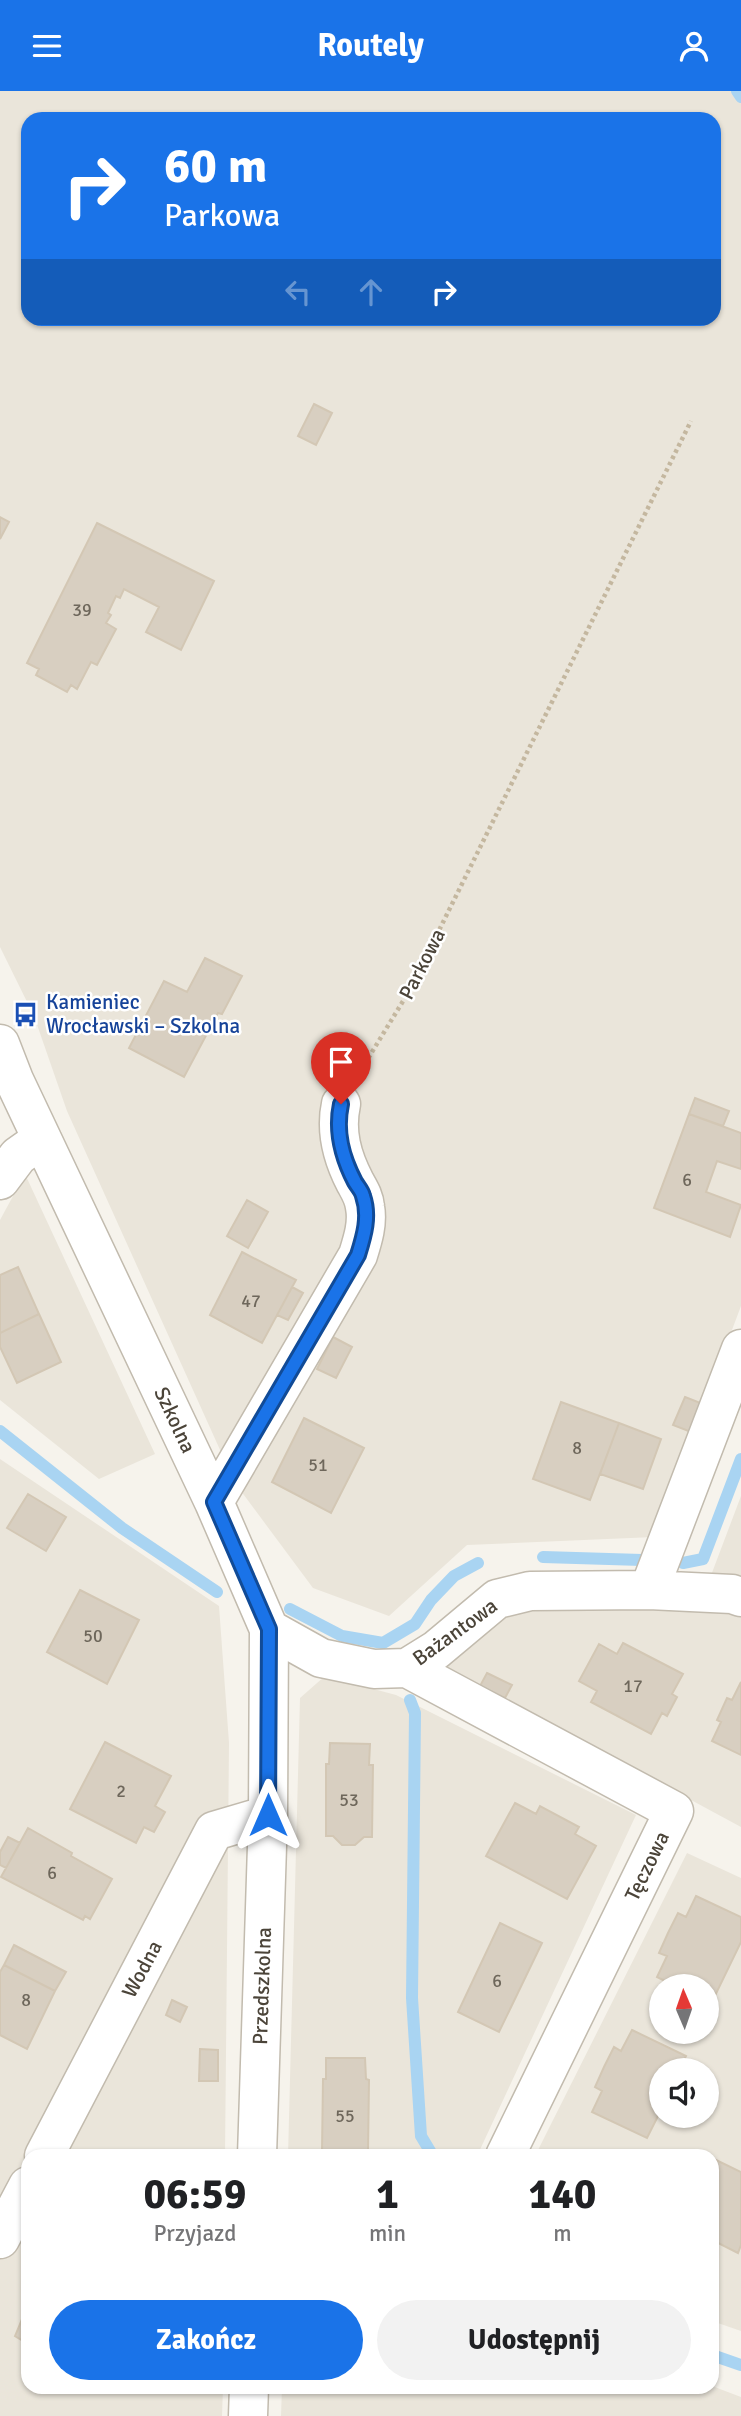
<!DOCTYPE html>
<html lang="pl">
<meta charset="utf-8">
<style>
:root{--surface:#fff;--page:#f2f2f2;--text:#202124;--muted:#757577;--accent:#1a73e8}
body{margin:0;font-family:Signika,sans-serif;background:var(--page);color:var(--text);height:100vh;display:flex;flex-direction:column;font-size:26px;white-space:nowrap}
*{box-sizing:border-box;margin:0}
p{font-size:23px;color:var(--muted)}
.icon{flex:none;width:38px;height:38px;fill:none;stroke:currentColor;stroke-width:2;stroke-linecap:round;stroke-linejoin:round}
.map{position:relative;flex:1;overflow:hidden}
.sheet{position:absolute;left:21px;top:2058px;width:698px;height:245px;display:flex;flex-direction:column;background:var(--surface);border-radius:21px;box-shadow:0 2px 5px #0004}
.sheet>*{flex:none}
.hud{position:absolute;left:21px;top:21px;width:700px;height:214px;border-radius:21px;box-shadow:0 2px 5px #0004;background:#1a73e8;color:#fff;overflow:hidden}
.needle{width:46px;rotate:358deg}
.fabs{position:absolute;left:649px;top:1883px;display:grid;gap:14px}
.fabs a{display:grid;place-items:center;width:70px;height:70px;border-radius:50%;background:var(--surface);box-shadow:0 2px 5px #0004;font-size:35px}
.pin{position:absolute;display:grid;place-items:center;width:60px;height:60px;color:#fff;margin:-72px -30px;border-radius:50% 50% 50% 0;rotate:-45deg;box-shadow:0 0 7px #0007}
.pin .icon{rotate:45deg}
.me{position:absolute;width:77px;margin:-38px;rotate:0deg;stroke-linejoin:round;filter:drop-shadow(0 0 5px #0008)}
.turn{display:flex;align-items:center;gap:24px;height:147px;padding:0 28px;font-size:32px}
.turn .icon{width:91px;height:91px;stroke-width:2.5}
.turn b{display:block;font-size:49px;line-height:60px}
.lanes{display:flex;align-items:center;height:66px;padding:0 28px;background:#0003;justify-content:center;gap:35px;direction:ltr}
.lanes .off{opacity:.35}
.eta{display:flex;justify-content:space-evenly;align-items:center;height:119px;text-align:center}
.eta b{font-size:42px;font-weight:700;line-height:49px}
.button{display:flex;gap:14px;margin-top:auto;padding:14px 28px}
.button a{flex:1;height:80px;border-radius:42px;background:var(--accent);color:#fff;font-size:28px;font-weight:700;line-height:80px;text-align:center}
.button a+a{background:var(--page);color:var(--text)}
header{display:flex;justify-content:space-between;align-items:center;height:91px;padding:0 28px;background:var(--accent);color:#fff;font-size:32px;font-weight:700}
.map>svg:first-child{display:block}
</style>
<header><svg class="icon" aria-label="menu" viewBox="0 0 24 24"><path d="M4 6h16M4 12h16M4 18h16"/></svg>Routely<svg class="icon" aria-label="person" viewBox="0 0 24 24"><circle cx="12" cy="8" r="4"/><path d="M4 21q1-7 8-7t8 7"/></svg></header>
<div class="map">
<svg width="741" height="2325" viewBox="0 0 741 2325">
<rect width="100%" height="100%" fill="#f6f3ec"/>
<path fill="#eae5da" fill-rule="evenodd" d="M0,0H741V1215L654,1446L467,1454L389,1525L313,1497L235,1392L67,1020L34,925L0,856ZM28,28H714V228H28Z
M25,1083L155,1363L99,1388L0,1309V1129Z
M0,1368L219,1515L229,1652L225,2065H28V2296H223L222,2325H0Z
M741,1405V1494L710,1487Z
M712,1514L741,1521V1736L445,1576L500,1517Z
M325,1585L396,1604L636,1724L477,2065H288L300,1607Z
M687,1762L741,1787V2240L712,2230V2065H535ZM662,1895H707V1941H662ZM662,1979H707V2025H662Z
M712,2295L741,2306V2325H281L282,2296Z"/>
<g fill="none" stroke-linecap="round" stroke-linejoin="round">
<path stroke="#a9d4f2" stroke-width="12" d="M737,0L741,6
M0,1340L122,1437L217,1501
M543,1466L642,1469
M683,1472L703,1468L741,1368
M290,1518L342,1545L383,1552L415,1533L431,1509L454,1485L478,1472
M410,1609L415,1622L412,1907L421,2045L433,2065
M712,2264L741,2274"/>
</g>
<path fill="#d8cfc1" stroke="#d3c7b4" stroke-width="2" d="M314,313L332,322L316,354L298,345Z
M0,426L9,431L0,448Z
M97,432L214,490L181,559L146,541L159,516L124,498L120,507L116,505L108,522L111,524L106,532L116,538L97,574L91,571L77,598L71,594L67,601L36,584L39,578L27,572Z
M205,867L242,885L222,923L218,922L184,986L129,957L164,890L187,901Z
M695,1007L729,1020L723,1035L689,1023Z
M689,1023L741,1042V1078L717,1070L706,1101L741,1114L730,1146L654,1117Z
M247,1109L268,1121L248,1157L227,1145Z
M242,1161L296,1189L262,1252L210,1224Z
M18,1176L39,1223L0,1242V1184Z
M292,1196L303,1202L288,1229L277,1224Z
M39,1223L61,1271L17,1292L0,1256V1242Z
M333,1246L352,1256L336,1287L317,1278Z
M685,1306L703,1313L691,1341L673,1334Z
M561,1311L619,1332L590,1409L533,1388Z
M304,1327L364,1357L331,1422L272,1391Z
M619,1332L661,1348L643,1398L600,1383Z
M28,1403L66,1426L46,1460L7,1437Z
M80,1499L139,1529L107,1593L47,1561Z
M623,1552L683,1583L672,1603L677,1606L667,1625L662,1622L651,1643L591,1611L597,1600L579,1590L599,1553L617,1563Z
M487,1582L512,1594L505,1607L480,1595Z
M741,1591V1664L712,1650L721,1631L717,1629L727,1607L732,1609Z
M105,1651L171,1685L155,1715L165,1721L154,1741L144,1736L136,1752L70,1718Z
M330,1652L370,1653L369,1674H373L372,1746H364L355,1754H342L333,1745H326V1673H329Z
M515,1712L536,1723L540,1715L579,1736L575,1743L596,1755L567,1808L486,1765Z
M28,1737L72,1762L71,1765L112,1788L90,1828L85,1825L83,1829L1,1786Z
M8,1746L20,1752L6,1777L0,1774V1761Z
M696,1805L741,1826V1851L711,1913L707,1911V1895H675L657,1886L667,1865L659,1862L668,1842L678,1822L686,1826Z
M500,1832L542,1852L499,1941L458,1921Z
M14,1854L66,1881L55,1900L4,1874Z
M4,1874L55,1900L27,1958L0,1944V1881Z
M172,1909L187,1916L180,1931L166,1924Z
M632,1939L686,1965L679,1979H662V2017L647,2047L592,2021L602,2000L595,1996L604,1976L614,1956L621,1960Z
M200,1958L218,1959V1990H199Z
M326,1967H365L366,1988L369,1989L368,2061H360L356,2065H334L329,2061H322L323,1988H326Z
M712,2067L741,2081V2154L738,2162L712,2149Z
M28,2214V2253L15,2245Z"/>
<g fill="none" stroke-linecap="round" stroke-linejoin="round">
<defs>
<path id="minor" d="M0,953L14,989L214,1411L269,1538L268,1724L257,2065
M0,1089L18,1065L42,1048
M214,1411L358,1164C363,1148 368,1132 365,1116C364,1106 360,1100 355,1091C342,1066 335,1041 341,1013
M649,1499L741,1258
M269,1538L321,1567L374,1578L407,1577L436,1559L497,1508L530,1500L649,1499L732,1503L741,1506
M407,1577L674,1720L505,2065
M44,2065L214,1740L268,1724
M0,2148L28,2095
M248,2325L249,2296"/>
</defs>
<use href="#minor" stroke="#c2bbae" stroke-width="41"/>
<path stroke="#c4b79f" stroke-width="4.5" stroke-dasharray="3.5 3.5" stroke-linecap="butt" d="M361,979L408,902L691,330"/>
<use href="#minor" stroke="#fff" stroke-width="38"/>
</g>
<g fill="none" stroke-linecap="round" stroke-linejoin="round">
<defs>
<path id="route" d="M268,1724L269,1538L214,1411L358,1164C364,1145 370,1125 363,1105C362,1100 358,1096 355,1091C342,1066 335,1041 341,1013"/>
</defs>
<use href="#route" stroke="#114b97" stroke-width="18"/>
<use href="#route" stroke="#1a73e8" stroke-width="12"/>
</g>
<defs>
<symbol id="bus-bare" viewBox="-9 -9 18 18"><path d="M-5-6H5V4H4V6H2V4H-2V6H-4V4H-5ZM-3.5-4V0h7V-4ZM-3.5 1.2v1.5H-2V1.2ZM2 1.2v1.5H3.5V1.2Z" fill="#1a4fb4" stroke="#fff" stroke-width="2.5" paint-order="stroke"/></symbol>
</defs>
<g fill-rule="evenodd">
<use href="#bus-bare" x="8" y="906" width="35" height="35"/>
</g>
<g text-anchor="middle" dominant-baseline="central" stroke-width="5" stroke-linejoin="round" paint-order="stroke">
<g font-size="18" fill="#6e675b">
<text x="82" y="519">39</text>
<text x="687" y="1089">6</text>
<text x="251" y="1210">47</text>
<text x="577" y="1357">8</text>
<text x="318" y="1374">51</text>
<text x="93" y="1545">50</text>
<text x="633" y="1595">17</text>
<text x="121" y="1700">2</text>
<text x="349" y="1709">53</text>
<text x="52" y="1782">6</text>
<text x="497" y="1890">6</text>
<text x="26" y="1909">8</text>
<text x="345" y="2025">55</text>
</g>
<g font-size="21" fill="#4b4439" stroke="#fff">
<text transform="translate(422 873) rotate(-63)">Parkowa</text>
<text transform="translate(175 1329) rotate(65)">Szkolna</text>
<text transform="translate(455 1541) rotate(-36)">Bażantowa</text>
<text transform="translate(647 1775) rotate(-64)">Tęczowa</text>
<text transform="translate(142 1878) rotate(-62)">Wodna</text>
<text transform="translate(262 1895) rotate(-88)">Przedszkolna</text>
</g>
<g font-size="21" fill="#164399" stroke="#fff" text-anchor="start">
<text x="46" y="911">Kamieniec<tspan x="46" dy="24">Wrocławski – Szkolna</tspan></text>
</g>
</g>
</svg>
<div class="fabs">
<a><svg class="needle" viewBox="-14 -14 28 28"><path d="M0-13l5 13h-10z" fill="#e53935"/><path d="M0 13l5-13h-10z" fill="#757577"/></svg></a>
<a><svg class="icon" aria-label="sound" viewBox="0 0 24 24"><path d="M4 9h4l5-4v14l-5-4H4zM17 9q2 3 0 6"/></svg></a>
</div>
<div class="pin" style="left:341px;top:1013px;background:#d93025"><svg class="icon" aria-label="arrive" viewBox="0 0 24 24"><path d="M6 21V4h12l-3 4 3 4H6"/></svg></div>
<svg class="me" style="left:268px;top:1724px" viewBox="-20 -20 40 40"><path d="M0-17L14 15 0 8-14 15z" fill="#1a73e8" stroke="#fff" stroke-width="4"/></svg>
<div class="hud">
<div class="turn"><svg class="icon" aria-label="right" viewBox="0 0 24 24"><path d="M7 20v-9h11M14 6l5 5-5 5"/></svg><div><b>60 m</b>Parkowa</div></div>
<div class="lanes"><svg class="icon off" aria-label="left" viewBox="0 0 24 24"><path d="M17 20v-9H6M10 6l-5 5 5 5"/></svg><svg class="icon off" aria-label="ahead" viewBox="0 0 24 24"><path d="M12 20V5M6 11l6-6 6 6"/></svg><svg class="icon" aria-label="right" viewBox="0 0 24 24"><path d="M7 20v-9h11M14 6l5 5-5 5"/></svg></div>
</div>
<section class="sheet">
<div class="eta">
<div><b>06:59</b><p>Przyjazd</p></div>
<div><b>1</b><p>min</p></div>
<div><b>140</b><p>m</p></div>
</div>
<div class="button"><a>Zakończ</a><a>Udostępnij</a></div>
</section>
</div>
